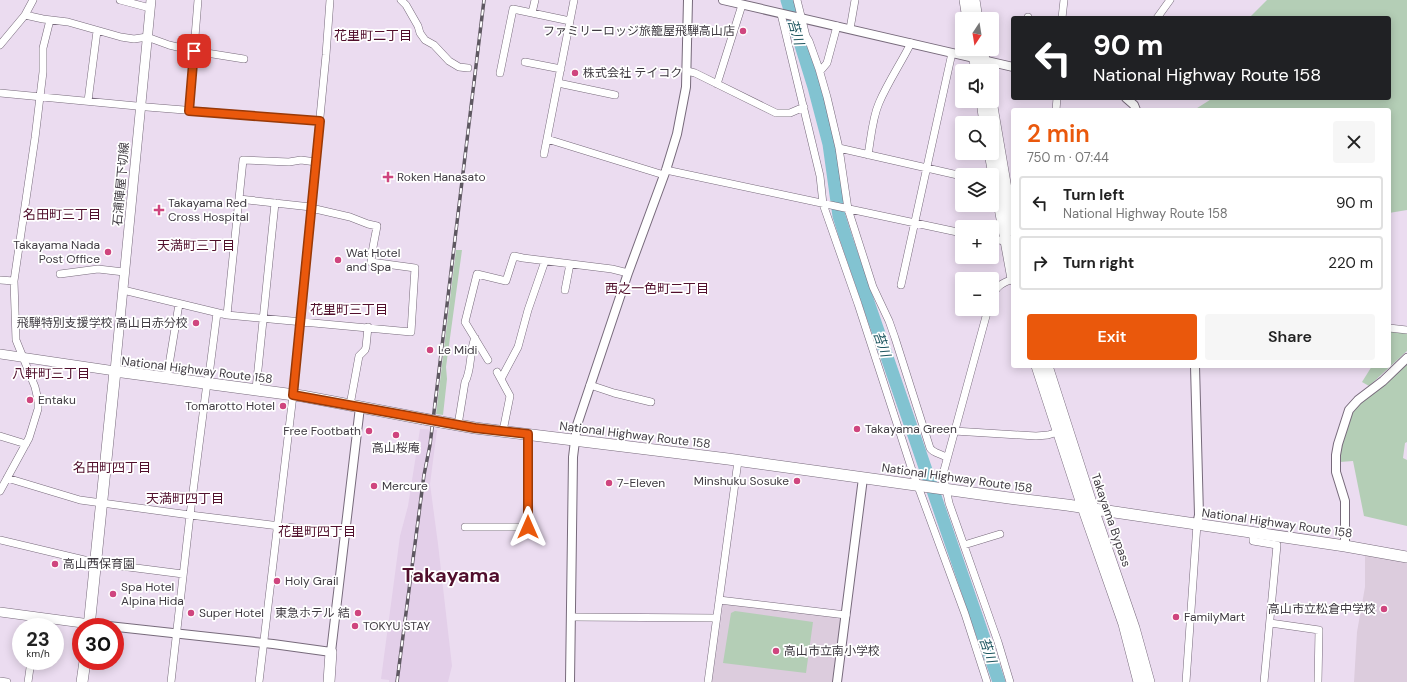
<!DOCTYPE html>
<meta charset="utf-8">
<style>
:root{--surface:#fff;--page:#f6f6f6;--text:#222;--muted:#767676;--line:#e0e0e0;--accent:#ea580c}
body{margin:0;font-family:"DM Sans","Noto Sans JP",sans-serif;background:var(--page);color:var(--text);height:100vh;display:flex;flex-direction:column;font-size:15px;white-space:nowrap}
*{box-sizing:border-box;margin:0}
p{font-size:13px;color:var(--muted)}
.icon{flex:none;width:22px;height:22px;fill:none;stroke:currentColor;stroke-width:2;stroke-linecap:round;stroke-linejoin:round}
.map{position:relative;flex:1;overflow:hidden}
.side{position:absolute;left:1011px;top:108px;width:380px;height:260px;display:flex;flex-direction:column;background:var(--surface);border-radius:4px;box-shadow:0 2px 10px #0003}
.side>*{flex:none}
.hud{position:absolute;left:1011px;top:16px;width:380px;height:84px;border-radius:4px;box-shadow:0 2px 10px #0003;background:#202124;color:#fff;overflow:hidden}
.needle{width:26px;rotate:192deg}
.buttons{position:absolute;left:955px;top:12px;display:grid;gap:8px}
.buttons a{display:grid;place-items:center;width:44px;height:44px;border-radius:4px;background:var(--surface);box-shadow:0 2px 10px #0003;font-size:20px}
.speed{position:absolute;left:12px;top:618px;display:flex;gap:8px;font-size:20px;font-weight:700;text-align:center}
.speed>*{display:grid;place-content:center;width:52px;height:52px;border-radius:50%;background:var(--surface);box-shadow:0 2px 10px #0003;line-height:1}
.speed small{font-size:10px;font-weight:400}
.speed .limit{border:6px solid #d22;background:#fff;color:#111}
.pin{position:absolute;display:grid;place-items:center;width:34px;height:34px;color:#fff;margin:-17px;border-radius:8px;box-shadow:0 2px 6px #0006}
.me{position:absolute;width:44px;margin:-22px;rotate:0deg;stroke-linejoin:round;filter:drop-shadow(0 0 3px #0008)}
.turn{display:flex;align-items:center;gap:14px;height:84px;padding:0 16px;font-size:18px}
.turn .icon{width:52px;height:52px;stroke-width:2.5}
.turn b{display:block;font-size:28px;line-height:34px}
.round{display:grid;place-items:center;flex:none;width:42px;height:42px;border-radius:4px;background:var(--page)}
.summary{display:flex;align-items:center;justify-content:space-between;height:68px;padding:0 16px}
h1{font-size:24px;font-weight:600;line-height:30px;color:var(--accent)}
.primary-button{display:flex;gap:8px;margin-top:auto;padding:8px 16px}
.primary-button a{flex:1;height:46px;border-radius:4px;background:var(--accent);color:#fff;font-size:16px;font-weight:600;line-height:46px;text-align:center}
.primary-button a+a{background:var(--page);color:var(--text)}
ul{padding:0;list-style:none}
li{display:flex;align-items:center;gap:12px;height:54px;margin:0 8px 6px;padding:0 8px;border:2px solid var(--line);border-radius:4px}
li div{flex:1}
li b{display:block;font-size:15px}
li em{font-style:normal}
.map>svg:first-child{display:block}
</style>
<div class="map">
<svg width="1407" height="682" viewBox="0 0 1407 682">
<rect width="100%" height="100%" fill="#ebdcf0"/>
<path fill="#e3cfe9" d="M420,429L437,430L430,484L438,544L452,666L448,682H389V680L381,679L400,536L408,506Z"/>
<path fill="#dcccdd" d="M1365,554L1407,562V682H1354L1357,632L1365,587Z
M723,604L839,617L841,619L832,682H712Z"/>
<path fill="#b4ceb6" d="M1267,0H1407V210L1389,213V110H1194L1213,98H1389V18H1249Z
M456,250H462L446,367L447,379L443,415L436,414Z
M1389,331L1407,333V351L1369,386L1362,382L1372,366H1389Z
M1407,364V442L1405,443L1403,458L1407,460V526L1364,516L1353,461L1340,462V446L1353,412L1358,405Z
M735,611L813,622L806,673L723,663L731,613Z"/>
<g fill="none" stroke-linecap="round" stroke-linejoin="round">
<path stroke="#82c3d1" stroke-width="13" d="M787,0L814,87L829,144L839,216L846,238L999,682"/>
<defs>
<path id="minor" d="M120,0L150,8
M401,0L406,5L418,26L420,33L425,40L434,45L449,61L459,67L468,68
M797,0L806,36L809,41L819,69L827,97L839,148L848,209L873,287L889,321L895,338L930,448C934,454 941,453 947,458
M532,13L535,0
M781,14L820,176L823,204L858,304L912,470L965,614L987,682
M25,15L43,19L68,22L121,37L134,39L147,37L169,45L194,51L244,59
M1028,18V17
M1062,18L1064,0
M1157,18L1170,0
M850,29L855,0
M0,45L25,15L33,0
M525,62L561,69
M819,69H822L827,63L837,26
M687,71L695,73L776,113H790L804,107
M500,73L513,9L570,21
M558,83L615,95
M717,84L742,5
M0,93L147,107L320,121
M88,101L97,31
M1056,110L1057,98
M189,111L198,0
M547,139L664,175
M839,148L962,176
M544,154L574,0
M868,155C871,138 872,119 879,103C888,82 901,63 911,43
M666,170L962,233
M239,199L311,207
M992,239L1005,241L1013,238
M60,274L98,269L124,272
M0,280L14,281
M901,285L952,53
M123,290L227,315L411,332L415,268L371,262C372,249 375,238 377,226L368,224L350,217L311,208
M565,290L570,264
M992,297C996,286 1002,283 1013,279
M988,309L943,474L949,503L998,642L1010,682
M227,315L243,160L289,162L301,160L316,162
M1389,328L1407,330
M488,360L465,322L477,274L506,281L514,256L523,258L612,269L628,273
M497,372L510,396L503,431
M167,377L179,304
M501,379L518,347L528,310L545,261
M208,383L217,313
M590,385L614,393L651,402
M256,389L275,203
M350,405L359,356L365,350L366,347L368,327
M458,425L465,382C472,370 469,352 475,338
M954,431L1036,436L1048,435L1058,432
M0,436L26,444
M7,478L80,500L190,515L344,534
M0,491L29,438L38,409V400L35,387L16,340L14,281L35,138L43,72V48L50,20
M465,527H528V434
M1253,532V541L1277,545L1264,682
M0,540L97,563L183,574
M964,545L1000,534
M719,600L846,615
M571,617L716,618
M1270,623L1319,630L1318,682
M36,627L37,617
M0,681L7,682
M28,682L31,661
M171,682L190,515L207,383
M259,682L293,395L326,55L330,0
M708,682L738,461
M1186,682L1197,524"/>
<path id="tertiary" d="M723,0L1013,67
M1126,98L1134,105L1136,110
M1195,366L1199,515L1197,524
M1345,546V501L1336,472V455L1338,444L1349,410L1358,400L1383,381L1407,358
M90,624L273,644L331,652L360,407
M570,682L573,457L577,425L628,273L666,170L677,134L686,87L688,0
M837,682L863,478"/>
<path id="secondary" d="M0,354L115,371L151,0
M0,612L90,624"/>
<path id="primary" d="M329,682L331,652"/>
<path id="trunk" d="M965,0L968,19
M974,0L977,19
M973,49L977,71
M982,49L986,71
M982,101L985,123
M991,101L1013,230
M990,153L1013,279
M1037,366L1083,507L1124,624L1139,682
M1047,366L1093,509L1134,628L1149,682
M441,422L475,428L728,459L1009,498L1067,505L1345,546L1407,557
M89,627L115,371L302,396L424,419
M82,682L85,661"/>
</defs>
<use href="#minor" stroke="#776a7b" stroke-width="8"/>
<use href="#tertiary" stroke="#776a7b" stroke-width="10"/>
<use href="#secondary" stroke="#776a7b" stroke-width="10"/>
<use href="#primary" stroke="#776a7b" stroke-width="12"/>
<use href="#trunk" stroke="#776a7b" stroke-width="12"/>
<use href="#minor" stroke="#fff" stroke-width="7"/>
<use href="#tertiary" stroke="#fff" stroke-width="8"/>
<use href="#secondary" stroke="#fff" stroke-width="9"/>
<use href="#primary" stroke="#fff" stroke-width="11"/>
<use href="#trunk" stroke="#fff" stroke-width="11"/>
<defs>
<path id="rail" d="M397,682L424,475L430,445L484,0"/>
</defs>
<use href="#rail" stroke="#5e5861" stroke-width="3.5"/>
<use href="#rail" stroke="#fff" stroke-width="2" stroke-dasharray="6" stroke-linecap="butt"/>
<defs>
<path id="trunk-bridge" d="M424,419L441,422"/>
</defs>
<use href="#trunk-bridge" stroke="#776a7b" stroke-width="12" stroke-linecap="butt"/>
<use href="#trunk-bridge" stroke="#fff" stroke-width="11"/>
</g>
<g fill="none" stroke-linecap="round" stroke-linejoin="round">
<defs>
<path id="route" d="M194,51L189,111L320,121L293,395L475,428L528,434V527"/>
</defs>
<use href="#route" stroke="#983908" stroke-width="10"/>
<use href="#route" stroke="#ea580c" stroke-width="7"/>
</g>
<g fill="#cf457e" stroke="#fff" stroke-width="1.5">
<circle cx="743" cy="31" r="4"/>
<circle cx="575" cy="73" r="4"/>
<path d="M386 171h4v4h4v4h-4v4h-4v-4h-4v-4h4z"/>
<path d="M157 204h4v4h4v4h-4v4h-4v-4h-4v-4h4z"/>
<circle cx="108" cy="252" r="4"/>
<circle cx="338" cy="260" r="4"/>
<circle cx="196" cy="323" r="4"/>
<circle cx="430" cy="350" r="4"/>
<circle cx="30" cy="400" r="4"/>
<circle cx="283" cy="406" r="4"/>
<circle cx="857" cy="429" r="4"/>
<circle cx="369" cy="431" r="4"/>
<circle cx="396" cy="435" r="4"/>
<circle cx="797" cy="481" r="4"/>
<circle cx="609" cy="483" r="4"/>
<circle cx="374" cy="486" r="4"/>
<circle cx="55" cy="564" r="4"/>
<circle cx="277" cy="581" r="4"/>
<circle cx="113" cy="594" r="4"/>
<circle cx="1384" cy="609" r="4"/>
<circle cx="191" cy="613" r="4"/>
<circle cx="358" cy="613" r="4"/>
<circle cx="1176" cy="617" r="4"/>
<circle cx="355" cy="626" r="4"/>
<circle cx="776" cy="651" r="4"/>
</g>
<g text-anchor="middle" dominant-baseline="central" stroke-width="3.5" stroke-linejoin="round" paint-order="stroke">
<g font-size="12" fill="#3f3a41" stroke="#fff" text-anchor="start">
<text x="735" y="31" text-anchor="end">ファミリーロッジ旅籠屋飛騨高山店</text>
<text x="583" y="73">株式会社 テイコク</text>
<text x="397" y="177">Roken Hanasato</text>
<text x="168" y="203">Takayama Red<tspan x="168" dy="14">Cross Hospital</tspan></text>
<text x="100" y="245" text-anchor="end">Takayama Nada<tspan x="100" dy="14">Post Office</tspan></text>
<text x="346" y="253">Wat Hotel<tspan x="346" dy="14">and Spa</tspan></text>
<text x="188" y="323" text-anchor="end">飛騨特別支援学校 高山日赤分校</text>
<text x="438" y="350">Le Midi</text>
<text x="38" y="400">Entaku</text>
<text x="275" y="406" text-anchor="end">Tomarotto Hotel</text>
<text x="865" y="429">Takayama Green</text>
<text x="361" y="431" text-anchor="end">Free Footbath</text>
<text x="396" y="448" text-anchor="middle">高山桜庵</text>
<text x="789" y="481" text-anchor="end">Minshuku Sosuke</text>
<text x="617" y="483">7-Eleven</text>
<text x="382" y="486">Mercure</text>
<text x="63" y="564">高山西保育園</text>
<text x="285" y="581">Holy Grail</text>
<text x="121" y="587">Spa Hotel<tspan x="121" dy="14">Alpina Hida</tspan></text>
<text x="1376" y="609" text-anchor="end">高山市立松倉中学校</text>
<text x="199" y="613">Super Hotel</text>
<text x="350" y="613" text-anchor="end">東急ホテル 結</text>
<text x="1184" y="617">FamilyMart</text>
<text x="363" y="626">TOKYU STAY</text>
<text x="784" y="651">高山市立南小学校</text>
</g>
<g font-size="12" fill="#3f3a41" stroke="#fff">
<text transform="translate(121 184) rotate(-85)">石浦陣屋下切線</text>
<text transform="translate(197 370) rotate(7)">National Highway Route 158</text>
<text transform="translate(635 435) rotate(7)">National Highway Route 158</text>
<text transform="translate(957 478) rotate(8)">National Highway Route 158</text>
<text transform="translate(1111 520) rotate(71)">Takayama Bypass</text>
<text transform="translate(1277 523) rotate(8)">National Highway Route 158</text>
</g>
<g font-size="13" font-style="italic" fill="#205761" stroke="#fff">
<text transform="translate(796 32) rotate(74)">苔川</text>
<text transform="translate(882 344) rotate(71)">苔川</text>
<text transform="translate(988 650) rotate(71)">苔川</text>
</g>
<g font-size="13" fill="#510f2c" stroke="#fff">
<text x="373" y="35">花里町二丁目</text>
<text x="62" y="214">名田町三丁目</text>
<text x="196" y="245">天満町三丁目</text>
<text x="657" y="288">西之一色町二丁目</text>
<text x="349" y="309">花里町三丁目</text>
<text x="51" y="373">八軒町三丁目</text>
<text x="112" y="467">名田町四丁目</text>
<text x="185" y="498">天満町四丁目</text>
<text x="317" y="531">花里町四丁目</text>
</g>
<g font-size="20" font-weight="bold" fill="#510f2c" stroke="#fff">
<text x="451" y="575">Takayama</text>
</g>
</g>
</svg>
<div class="buttons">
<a><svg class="needle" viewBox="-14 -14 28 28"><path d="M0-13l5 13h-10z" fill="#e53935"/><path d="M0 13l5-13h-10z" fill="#767676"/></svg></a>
<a><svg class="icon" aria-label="sound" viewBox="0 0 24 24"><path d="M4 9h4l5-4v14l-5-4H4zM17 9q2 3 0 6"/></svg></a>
<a><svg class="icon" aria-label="search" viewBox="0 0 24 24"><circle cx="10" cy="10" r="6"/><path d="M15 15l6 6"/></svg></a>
<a><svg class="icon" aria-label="layers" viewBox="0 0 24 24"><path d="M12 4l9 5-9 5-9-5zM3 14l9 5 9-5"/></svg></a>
<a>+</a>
<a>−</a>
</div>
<div class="speed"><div>23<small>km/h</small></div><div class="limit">30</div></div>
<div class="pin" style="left:194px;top:51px;background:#d93025"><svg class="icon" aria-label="arrive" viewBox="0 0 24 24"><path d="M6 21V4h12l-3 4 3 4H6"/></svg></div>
<svg class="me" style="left:528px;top:527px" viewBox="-20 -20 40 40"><path d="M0-17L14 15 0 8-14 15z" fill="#ea580c" stroke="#fff" stroke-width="4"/></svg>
<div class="hud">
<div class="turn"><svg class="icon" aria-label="left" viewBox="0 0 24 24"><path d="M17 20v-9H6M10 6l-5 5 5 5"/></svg><div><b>90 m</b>National Highway Route 158</div></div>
</div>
<section class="side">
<div class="summary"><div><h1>2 min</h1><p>750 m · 07:44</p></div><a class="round"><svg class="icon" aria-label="close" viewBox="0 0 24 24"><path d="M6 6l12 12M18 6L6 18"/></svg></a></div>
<ul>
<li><svg class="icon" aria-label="left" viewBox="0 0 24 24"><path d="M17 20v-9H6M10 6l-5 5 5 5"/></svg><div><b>Turn left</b><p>National Highway Route 158</p></div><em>90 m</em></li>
<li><svg class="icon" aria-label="right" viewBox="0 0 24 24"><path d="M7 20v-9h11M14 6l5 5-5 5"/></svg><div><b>Turn right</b></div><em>220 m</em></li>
</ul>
<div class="primary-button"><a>Exit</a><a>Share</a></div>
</section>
</div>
